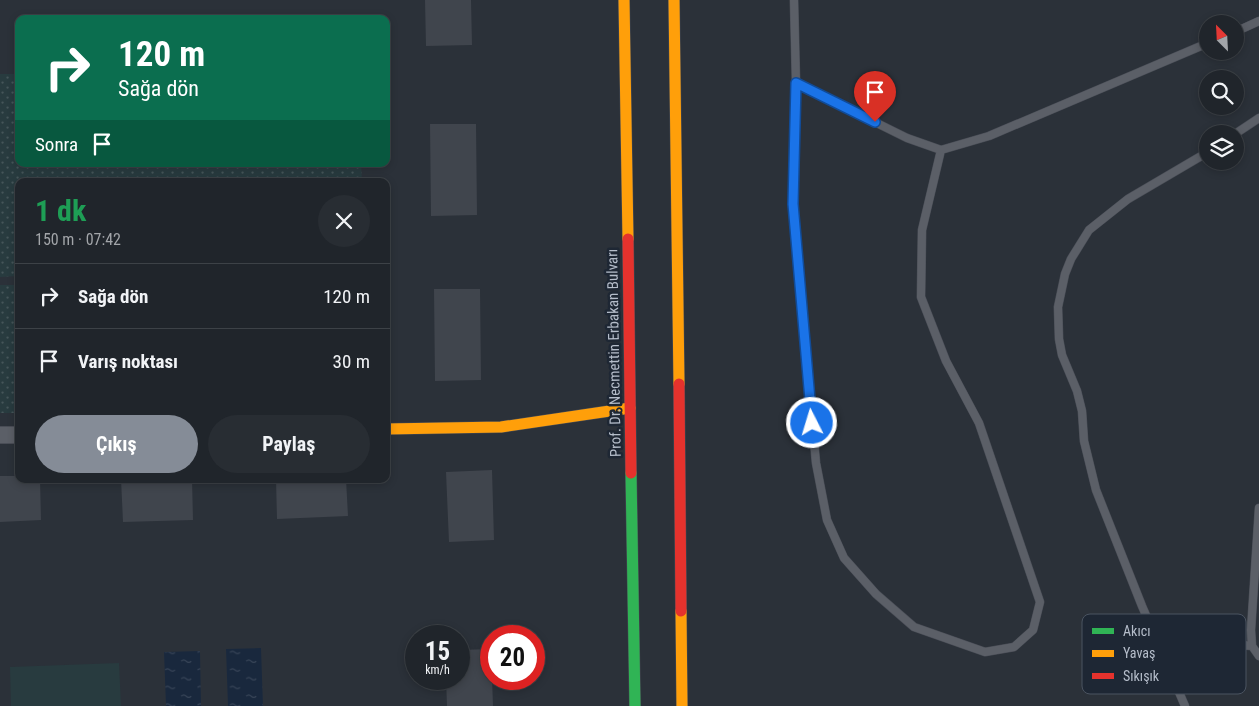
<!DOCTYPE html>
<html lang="tr">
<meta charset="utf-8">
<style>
:root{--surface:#20252b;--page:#282d33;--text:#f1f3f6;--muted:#a2a5a9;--line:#3d4247;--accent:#858c97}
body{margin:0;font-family:"Roboto Condensed",sans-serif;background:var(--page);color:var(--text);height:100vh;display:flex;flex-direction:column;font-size:19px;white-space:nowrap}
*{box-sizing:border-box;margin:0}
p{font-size:16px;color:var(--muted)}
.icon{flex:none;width:28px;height:28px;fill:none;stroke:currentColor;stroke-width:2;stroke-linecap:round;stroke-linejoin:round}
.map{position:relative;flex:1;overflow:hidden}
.sheet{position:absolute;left:15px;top:178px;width:375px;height:305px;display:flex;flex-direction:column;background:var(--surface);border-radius:10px;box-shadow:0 2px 8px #0003,0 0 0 1px var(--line)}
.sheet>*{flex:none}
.guide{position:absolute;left:15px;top:15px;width:375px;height:152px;border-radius:10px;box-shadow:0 2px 8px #0003,0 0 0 1px var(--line);background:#0b6e4f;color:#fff;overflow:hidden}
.needle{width:32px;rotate:336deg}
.fabs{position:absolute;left:1199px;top:15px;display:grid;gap:10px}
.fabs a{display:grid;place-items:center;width:45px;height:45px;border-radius:50%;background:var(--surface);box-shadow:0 2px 8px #0003,0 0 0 1px var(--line);font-size:25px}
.speed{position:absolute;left:405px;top:625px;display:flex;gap:10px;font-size:25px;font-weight:700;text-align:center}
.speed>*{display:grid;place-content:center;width:65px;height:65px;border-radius:50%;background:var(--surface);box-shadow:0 2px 8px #0003,0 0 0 1px var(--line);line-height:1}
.speed small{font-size:12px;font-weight:400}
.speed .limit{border:8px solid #d22;background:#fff;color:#111}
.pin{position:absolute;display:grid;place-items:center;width:42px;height:42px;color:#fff;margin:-51px -21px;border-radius:50% 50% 50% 0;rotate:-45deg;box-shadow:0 0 5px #0007}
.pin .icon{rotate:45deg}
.me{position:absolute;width:55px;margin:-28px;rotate:355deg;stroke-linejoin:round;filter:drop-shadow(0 0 4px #0008)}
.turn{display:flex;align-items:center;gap:18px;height:105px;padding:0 20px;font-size:22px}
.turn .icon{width:65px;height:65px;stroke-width:2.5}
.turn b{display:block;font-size:35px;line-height:42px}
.then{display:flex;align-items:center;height:48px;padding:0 20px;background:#0003;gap:10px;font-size:19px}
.round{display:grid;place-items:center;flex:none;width:52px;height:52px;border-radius:26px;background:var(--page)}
.summary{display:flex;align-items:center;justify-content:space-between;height:85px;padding:0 20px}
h1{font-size:30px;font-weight:700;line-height:38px;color:#1e9e55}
.button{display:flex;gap:10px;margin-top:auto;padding:10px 20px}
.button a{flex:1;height:58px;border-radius:30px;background:var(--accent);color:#fff;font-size:20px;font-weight:700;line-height:58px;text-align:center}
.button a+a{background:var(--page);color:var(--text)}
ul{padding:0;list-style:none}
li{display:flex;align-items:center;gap:15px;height:65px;padding:0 20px;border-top:1px solid var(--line)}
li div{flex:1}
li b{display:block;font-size:19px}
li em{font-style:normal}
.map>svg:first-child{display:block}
</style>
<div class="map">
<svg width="1259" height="706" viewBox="0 0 1259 706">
<defs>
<pattern id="grass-dots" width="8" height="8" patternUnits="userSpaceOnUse" patternTransform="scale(1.25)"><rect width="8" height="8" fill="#283b3f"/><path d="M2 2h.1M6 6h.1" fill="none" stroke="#455559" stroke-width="1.8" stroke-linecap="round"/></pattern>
<pattern id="water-ripples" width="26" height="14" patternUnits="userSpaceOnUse" patternTransform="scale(1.25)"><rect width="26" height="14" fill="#19283d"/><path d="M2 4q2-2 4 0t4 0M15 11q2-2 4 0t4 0" fill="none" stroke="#384558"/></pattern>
</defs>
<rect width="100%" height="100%" fill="#2b3139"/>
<path fill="url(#grass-dots)" d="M0,74H19V164H361L362,181H19V276L0,277Z
M0,285H19V413H0Z"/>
<path fill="#283b3f" d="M119,663L121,706H11L10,667Z"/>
<path fill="url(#water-ripples)" d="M261,648L263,706H228L226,649Z
M200,651L201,706H166L164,652Z"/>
<path fill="#40454d" d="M425,0H471L472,45L426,46Z
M430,124H476L477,215L431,216Z
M434,289H480L481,380L435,381Z
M492,470L494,540L449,542L446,472Z
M0,476H19V479H40L41,520L0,522Z
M121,479H192L193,520L123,522Z
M276,479H346L348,516L277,519Z
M491,649L493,706H447L446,679H459V650Z"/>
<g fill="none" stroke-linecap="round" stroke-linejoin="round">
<defs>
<path id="lane" d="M794,0L796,83L793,205L816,463L827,520L844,558L876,594L914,627L985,652L1014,647L1033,630L1040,602L979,423L946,361L921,297L922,230L941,150
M1235,32L1259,21
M796,83L907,138L941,150L989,136L1208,43
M1235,134L1259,118
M1259,508L1251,630L1252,646L1259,656
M1165,659L1207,642L1252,646
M1185,706L1142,606L1096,490L1084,441L1082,411L1077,391L1062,355L1059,339L1058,307L1065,274L1071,259L1089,230L1128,199L1208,152"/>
<path id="street" d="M0,435H19"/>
<path id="fast" d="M631,473L635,706"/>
<path id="slow" d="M624,0L628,239
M674,0L679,384
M386,429L501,427L630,408
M681,611L682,706"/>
<path id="jam" d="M628,239L631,473
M679,384L681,611"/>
</defs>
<use href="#lane" stroke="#494d56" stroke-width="9"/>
<use href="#street" stroke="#494d56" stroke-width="18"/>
<use href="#fast" stroke="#494d56" stroke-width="12"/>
<use href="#slow" stroke="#494d56" stroke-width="12"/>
<use href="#jam" stroke="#494d56" stroke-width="12"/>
<use href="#lane" stroke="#5b5f67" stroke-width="8"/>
<use href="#street" stroke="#5b5f67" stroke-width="16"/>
<use href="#fast" stroke="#30b455" stroke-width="11"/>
<use href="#slow" stroke="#ff9f0a" stroke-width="11"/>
<use href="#jam" stroke="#e5322d" stroke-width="11"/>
</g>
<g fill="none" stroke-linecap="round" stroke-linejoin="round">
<defs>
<path id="route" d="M812,423L793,204L796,83L875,122"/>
</defs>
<use href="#route" stroke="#114b97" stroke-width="12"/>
<use href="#route" stroke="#1a73e8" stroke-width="9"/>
</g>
<g text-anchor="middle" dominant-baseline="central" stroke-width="5" stroke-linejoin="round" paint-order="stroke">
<g font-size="15" fill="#b5bdca" stroke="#1e2734">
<text transform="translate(614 353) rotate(-91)">Prof. Dr. Necmettin Erbakan Bulvarı</text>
</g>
</g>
<rect x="1082" y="614" width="164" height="80" rx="8" fill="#1e2734" stroke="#4b5461" stroke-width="1"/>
<rect x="1092" y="628" width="22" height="6" fill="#30b455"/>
<rect x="1092" y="650" width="22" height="7" fill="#ff9f0a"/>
<rect x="1092" y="673" width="22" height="6" fill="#e5322d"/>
<g font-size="14" fill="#b5bdca">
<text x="1123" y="636">Akıcı</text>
<text x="1123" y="658">Yavaş</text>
<text x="1123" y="681">Sıkışık</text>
</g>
</svg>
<div class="fabs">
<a><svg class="needle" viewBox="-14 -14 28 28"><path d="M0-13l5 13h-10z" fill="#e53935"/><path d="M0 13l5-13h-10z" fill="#a2a5a9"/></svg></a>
<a><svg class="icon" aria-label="search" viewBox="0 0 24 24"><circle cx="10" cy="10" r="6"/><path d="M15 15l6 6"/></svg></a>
<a><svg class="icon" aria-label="layers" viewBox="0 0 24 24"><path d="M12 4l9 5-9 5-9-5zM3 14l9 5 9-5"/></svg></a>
</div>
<div class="speed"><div>15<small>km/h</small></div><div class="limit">20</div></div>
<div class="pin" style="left:875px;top:122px;background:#d93025"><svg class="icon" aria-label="arrive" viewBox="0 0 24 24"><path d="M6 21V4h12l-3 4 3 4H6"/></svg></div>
<svg class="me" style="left:812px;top:423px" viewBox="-20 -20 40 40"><circle r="17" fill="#1a73e8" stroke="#fff" stroke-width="3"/><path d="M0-11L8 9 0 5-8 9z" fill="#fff"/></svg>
<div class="guide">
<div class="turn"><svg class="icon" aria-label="right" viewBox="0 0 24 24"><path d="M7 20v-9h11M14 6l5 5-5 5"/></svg><div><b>120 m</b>Sağa dön</div></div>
<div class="then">Sonra<svg class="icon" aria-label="arrive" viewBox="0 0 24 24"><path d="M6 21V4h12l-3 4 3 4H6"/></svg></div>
</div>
<section class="sheet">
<div class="summary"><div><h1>1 dk</h1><p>150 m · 07:42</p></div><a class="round"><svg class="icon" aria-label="close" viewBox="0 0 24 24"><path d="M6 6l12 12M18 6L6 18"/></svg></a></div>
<ul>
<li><svg class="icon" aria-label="right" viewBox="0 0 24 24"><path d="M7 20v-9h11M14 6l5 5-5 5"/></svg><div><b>Sağa dön</b></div><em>120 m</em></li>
<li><svg class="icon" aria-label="arrive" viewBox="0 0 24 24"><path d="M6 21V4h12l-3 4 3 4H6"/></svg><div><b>Varış noktası</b></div><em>30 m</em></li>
</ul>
<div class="button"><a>Çıkış</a><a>Paylaş</a></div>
</section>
</div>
